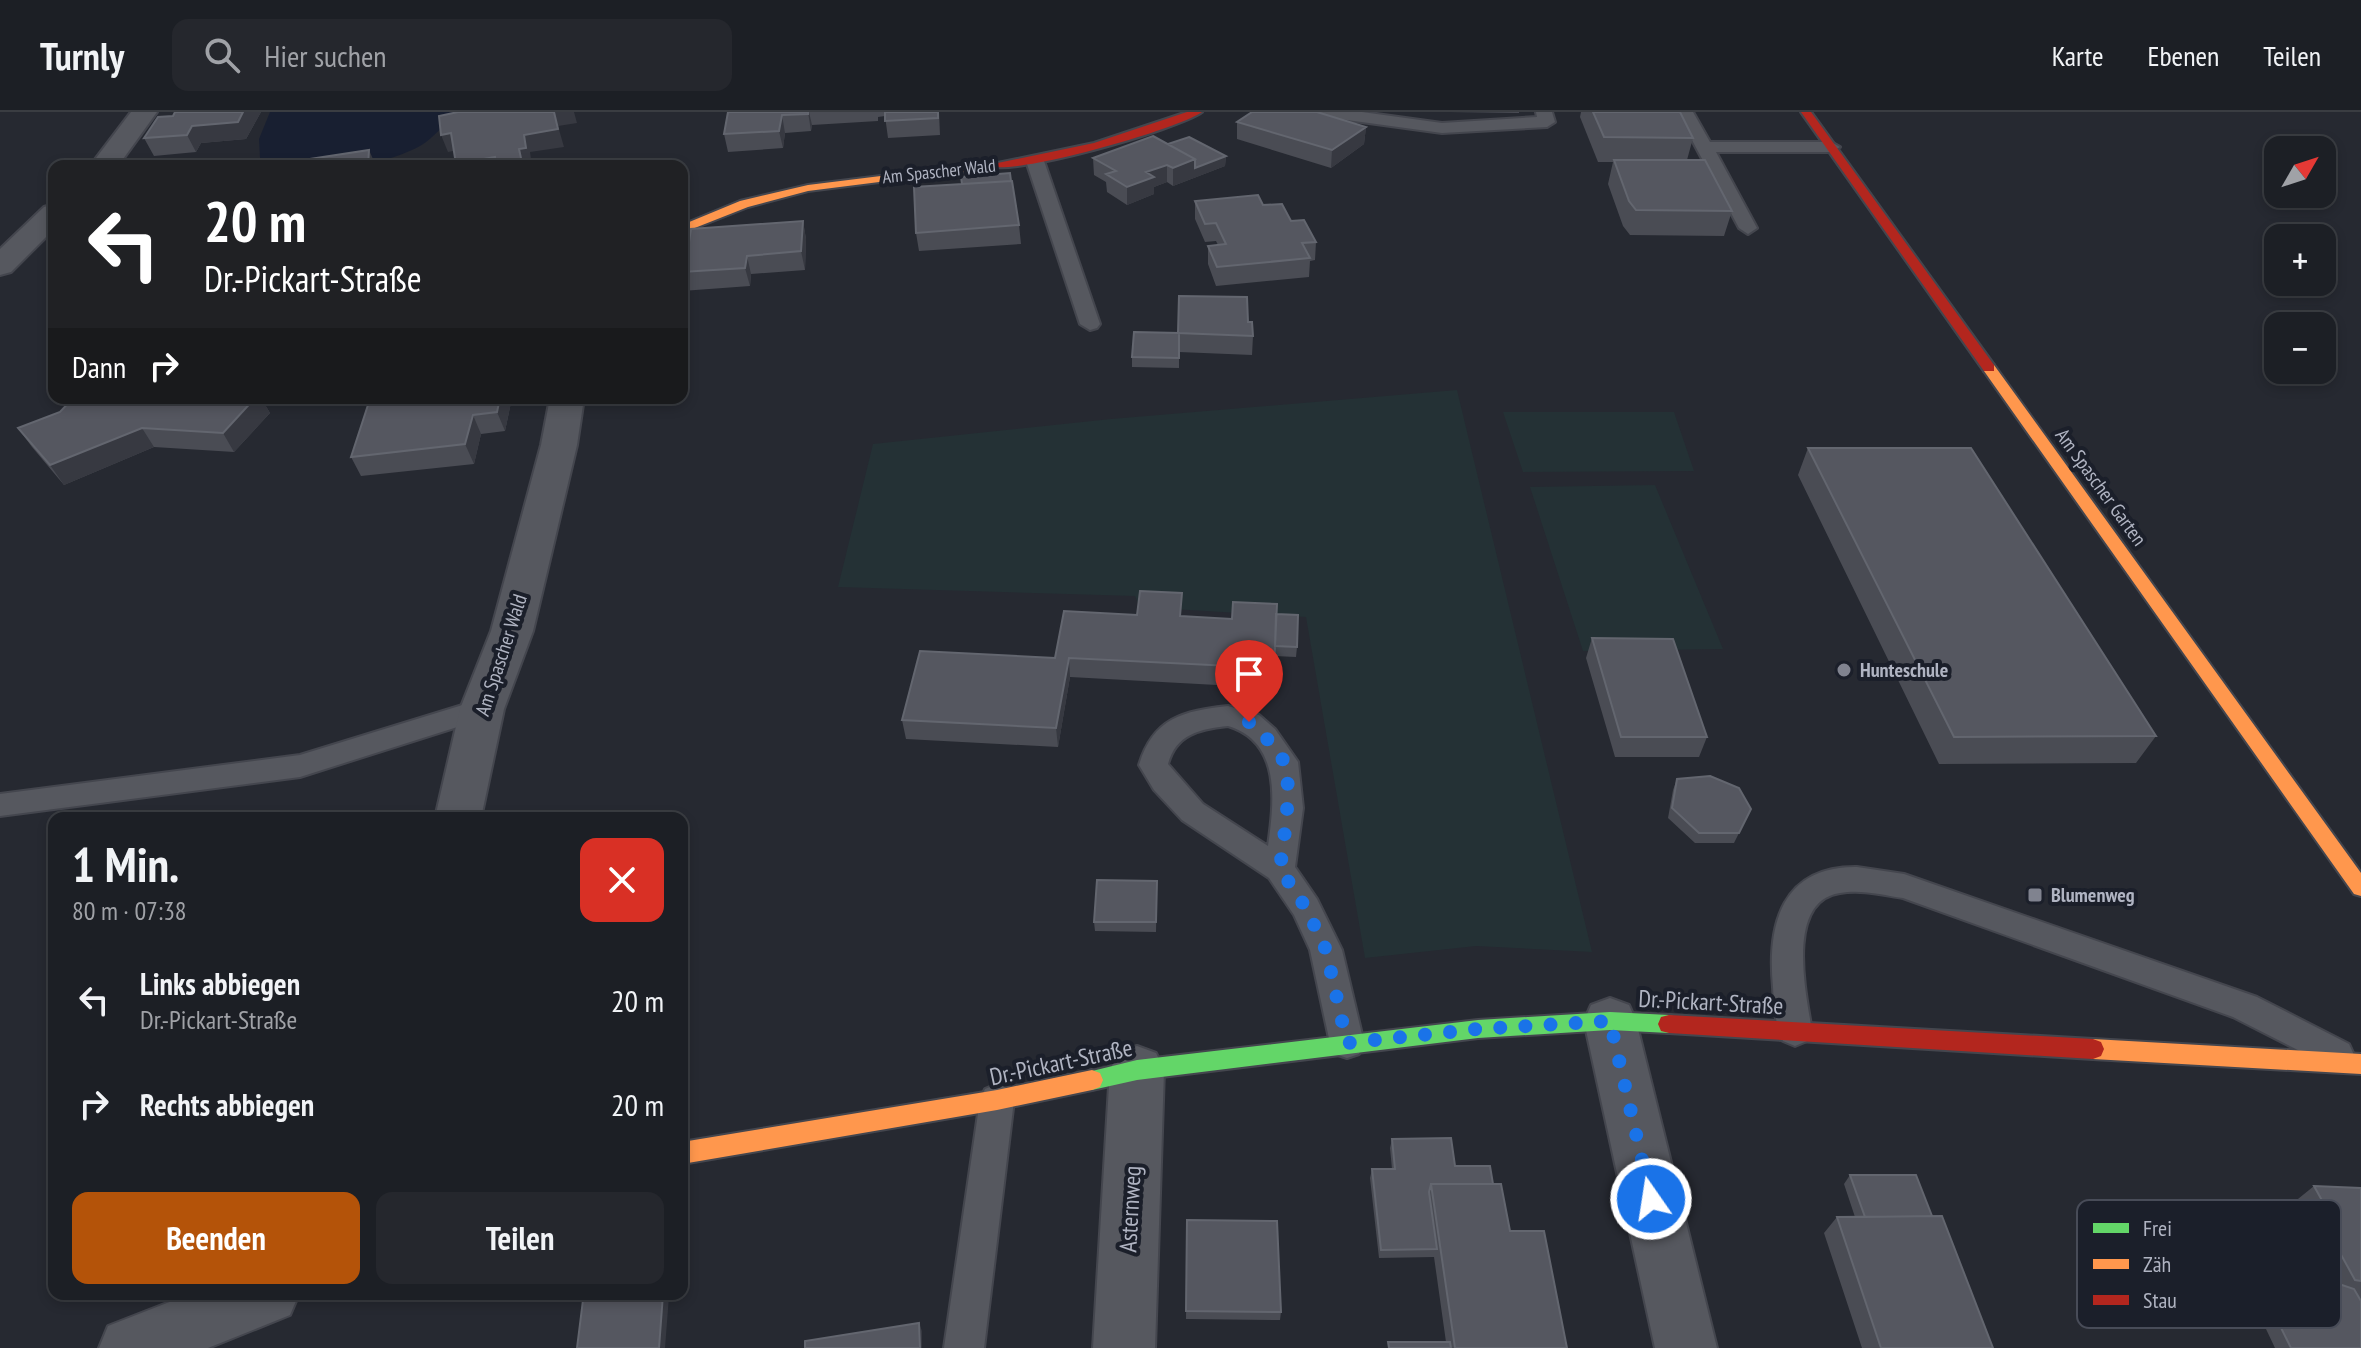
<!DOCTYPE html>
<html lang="de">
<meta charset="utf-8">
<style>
:root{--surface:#1c1f25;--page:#25272d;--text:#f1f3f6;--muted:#a0a2a7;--line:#3a3d42;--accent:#b45309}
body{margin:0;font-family:"PT Sans Narrow",sans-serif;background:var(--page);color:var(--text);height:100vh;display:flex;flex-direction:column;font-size:30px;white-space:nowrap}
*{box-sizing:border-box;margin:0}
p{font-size:26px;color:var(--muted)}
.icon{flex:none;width:44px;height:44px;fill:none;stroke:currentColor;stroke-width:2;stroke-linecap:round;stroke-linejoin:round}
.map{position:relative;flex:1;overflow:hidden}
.side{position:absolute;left:48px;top:700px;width:640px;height:488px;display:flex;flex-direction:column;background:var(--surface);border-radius:16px;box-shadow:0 4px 12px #0003,0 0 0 2px var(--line)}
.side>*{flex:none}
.top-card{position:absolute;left:48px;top:48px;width:640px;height:244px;border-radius:16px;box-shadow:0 4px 12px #0003,0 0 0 2px var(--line);background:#202124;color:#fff;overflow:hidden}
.needle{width:52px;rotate:51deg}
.controls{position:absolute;left:2264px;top:24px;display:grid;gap:16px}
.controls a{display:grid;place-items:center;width:72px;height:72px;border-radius:16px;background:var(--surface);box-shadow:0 4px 12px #0003,0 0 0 2px var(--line);font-size:40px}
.pin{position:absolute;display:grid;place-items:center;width:68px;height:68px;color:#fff;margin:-82px -34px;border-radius:50% 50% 50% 0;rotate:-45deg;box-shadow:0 0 8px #0007}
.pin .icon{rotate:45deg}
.me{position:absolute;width:88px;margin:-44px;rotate:347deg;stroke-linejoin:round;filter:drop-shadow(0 0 6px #0008)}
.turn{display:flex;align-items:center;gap:28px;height:168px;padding:0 24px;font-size:36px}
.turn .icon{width:104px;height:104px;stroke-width:2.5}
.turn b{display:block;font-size:56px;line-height:68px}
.then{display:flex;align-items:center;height:76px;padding:0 24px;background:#0003;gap:16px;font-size:30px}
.round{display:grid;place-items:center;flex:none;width:84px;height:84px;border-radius:16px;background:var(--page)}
.head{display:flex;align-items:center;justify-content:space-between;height:136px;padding:0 24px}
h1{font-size:48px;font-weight:700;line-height:60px}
.cta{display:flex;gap:16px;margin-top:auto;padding:16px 24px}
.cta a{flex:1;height:92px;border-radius:16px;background:var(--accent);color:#fff;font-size:32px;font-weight:700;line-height:92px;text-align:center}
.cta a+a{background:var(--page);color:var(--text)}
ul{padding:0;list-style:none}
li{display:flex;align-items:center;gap:24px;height:104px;padding:0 24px}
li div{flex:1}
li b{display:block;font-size:30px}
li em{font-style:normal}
header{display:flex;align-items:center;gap:48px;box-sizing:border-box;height:112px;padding:0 40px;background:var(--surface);border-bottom:2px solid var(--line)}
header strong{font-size:38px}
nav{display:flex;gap:44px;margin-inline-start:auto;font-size:28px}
.search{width:560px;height:72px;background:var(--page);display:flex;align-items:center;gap:20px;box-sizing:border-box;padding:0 28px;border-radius:16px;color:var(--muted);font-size:30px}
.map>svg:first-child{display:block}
</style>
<header>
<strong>Turnly</strong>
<div class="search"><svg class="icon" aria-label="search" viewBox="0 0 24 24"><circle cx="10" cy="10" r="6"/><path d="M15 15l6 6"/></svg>Hier suchen</div>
<nav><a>Karte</a><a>Ebenen</a><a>Teilen</a></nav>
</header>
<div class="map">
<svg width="2361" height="1236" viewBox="0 0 2361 1236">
<rect width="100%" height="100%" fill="#262931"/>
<path fill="#243135" d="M1457,278L1592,840L1476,834L1365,846L1306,505L1140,495L1135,484L838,475L873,332L1111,307Z
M1503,300H1674L1694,359L1523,360Z
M1655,373L1723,537L1583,539L1530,375Z"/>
<path fill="#181f31" d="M270,0H458C446,10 434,26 420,34C381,56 301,64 260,46L259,27Z"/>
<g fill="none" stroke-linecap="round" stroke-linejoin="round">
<defs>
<path id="lane" d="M1317,0H1362L1442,11L1537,5L1536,0H1552L1555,10L1547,15L1442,21L1325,5Z
M1677,0H1693L1710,30H1831L1840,35L1831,40H1716L1757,116L1748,122L1739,116Z
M1035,44L1044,49L1100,212L1097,216L1090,218L1080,212L1026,49Z
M482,587L492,590L496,597L492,604L300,665L0,704V682L300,643Z
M1228,594L1259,603L1275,617L1298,650L1303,696L1295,755L1317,787L1342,838L1364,931L1359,942L1347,946L1335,942L1330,931L1310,838L1294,803L1269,766L1182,708L1154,678L1139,653C1153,606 1183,599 1228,594ZM1228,614C1282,630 1274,691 1268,734L1203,692L1168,652C1176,622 1200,617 1228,614Z
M1857,755L1904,762L2257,885L2349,932L2354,943L2349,954L2337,958L2233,905L1903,786C1883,783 1861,777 1840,781C1785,789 1806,882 1812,919L1807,929L1795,934L1783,929C1775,913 1774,893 1773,875C1767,812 1782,754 1857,755Z
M997,972L1009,977L1014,988L984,1236H944L980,988L985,977Z"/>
<path id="street" d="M131,0H157L118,54H90Z
M54,92V117L11,160L0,163V137L44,95Z
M550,286H584L577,333L533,519L504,597L481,706H435L460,597L491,519L541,333Z
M1610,886L1629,893L1636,909L1717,1236H1655L1584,909L1591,893Z
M1137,934L1156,941L1164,958L1155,1236H1093L1110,958L1118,941Z
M190,1182H299L290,1203L208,1236H99L108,1214Z"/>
<path id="fast" d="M1610,900L1669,903L1677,905L1680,912L1677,919L1669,921L1610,918L1478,926L1137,968L1092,978L1084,975L1081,968L1084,961L1137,948L1478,908Z"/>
<path id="slow" d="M994,50L998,51V55L808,79L748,95L682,121V113L740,89L808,73Z
M1989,252L1994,253L2361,761V784L2354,782L1984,259V253Z
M2093,927L2361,942V962L2093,947L2085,944L2082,937L2085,930Z
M1092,958L1100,961L1103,968L1100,975L1092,978L997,998L682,1052V1030L997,978Z"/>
<path id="jam" d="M1187,0H1202C1179,17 1009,66 988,53L1094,31Z
M1801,0H1811L1994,253V259H1984Z
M1669,903L2093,927L2101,930L2104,937L2101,944L2093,947L1669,921L1661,919L1658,912L1661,905Z"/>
</defs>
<use href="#lane" stroke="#44464e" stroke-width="4"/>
<use href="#street" stroke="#44464e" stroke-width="4"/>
<use href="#fast" stroke="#44464e" stroke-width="4"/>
<use href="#slow" stroke="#44464e" stroke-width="4"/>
<use href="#jam" stroke="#44464e" stroke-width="4"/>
<use href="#lane" fill="#56585f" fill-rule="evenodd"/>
<use href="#street" fill="#56585f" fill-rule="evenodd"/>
<use href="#fast" fill="#63d668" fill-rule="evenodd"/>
<use href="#slow" fill="#ff974d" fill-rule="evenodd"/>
<use href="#jam" fill="#b3261e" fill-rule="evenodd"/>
</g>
<path fill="#4a4c54" d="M175,0H261L246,27L201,31L196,40L154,44L144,26L173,4Z
M728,0H939L940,23L888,26L885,4L878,5V9L812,13L811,19L785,21L783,36L728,40L724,22Z
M1449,0H1519V1Z
M1581,0H1680L1693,26L1687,48L1732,99L1724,124L1630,123L1623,114L1608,72L1613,50H1598L1580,5Z
M1237,10L1366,15L1364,32L1331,56L1237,27Z
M1168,32L1226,44L1225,54L1173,74L1167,70L1154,75V82L1127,93L1107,80L1106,70L1094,63L1093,46Z
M962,72L1019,113L1021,132L919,139L916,121Z
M1195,89L1263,93L1291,109L1316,130L1315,148L1310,149L1309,165L1216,174L1208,152V134L1218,133L1216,129L1205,130L1195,107Z
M803,109L806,127L805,158L751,162L750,174L682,179V131Z
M1248,210L1253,224L1252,243L1179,240V256L1132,255V245L1178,221Z
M73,286H261L270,301L234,340L154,335L64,373L32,335L18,316L60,300Z
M512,286L505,319L481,322L474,352L361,364L351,345Z
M1808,336L2156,624L2136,651L1939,652L1798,363Z
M1276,502L1297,535L1296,545L1274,544L1273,576L1070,565L1058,635L906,627L902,608L1182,504L1232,507Z
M1592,526L1707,625L1699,645H1615L1586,546Z
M1677,667L1751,697L1734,731H1695L1668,706L1673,678Z
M1157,769L1156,820L1095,819L1094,810Z
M1392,1027L1493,1072L1510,1119L1567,1236H1389L1446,1230L1434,1145L1379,1146L1370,1066L1372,1057H1392L1390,1036Z
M1850,1063L1932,1104L1993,1236H1862L1824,1121L1837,1105H1855L1844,1072Z
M2314,1074L2361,1076V1236H2275L2248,1179L2259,1171L2325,1173L2305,1135L2313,1130L2293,1091Z
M1187,1108L1281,1200L1280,1208L1186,1207Z"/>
<path fill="#373941" d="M243,0H261L246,27L201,31L196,40L187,23L192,14Z
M554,0H574L577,11L558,14L564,35L530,40L532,54H523L519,37L524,23Z
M808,0H809L812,13L811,19Z
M782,3L785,21L783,36L779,19Z
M1366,15L1364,32L1331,56L1332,38Z
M451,21L458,38L448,40L441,23Z
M369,38L376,54H368Z
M1226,44L1225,54L1173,74V56L1195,47Z
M495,45L498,54H456V52Z
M1167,53V70L1154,75V82L1127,93V75L1146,60Z
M803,109L806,127L805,158L801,139Z
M747,144L751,162L750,174L745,156Z
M255,286H261L270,301L234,340L223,321Z
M500,286H512L505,319L497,300Z
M473,303L481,322L474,352L465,332Z
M142,316L154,335L64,373L50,353Z
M1069,546L1070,565L1058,635L1056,616Z
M663,1182H668L669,1184L665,1236H659Z
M919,1211L922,1219V1236H920Z"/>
<path fill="#555760" stroke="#63666f" stroke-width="2" d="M175,0H243L238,10L192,14L187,23L144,26L158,5L173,4Z
M458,0H554L558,17L524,23L526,36L519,37L522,51L538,49L539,53L566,48L568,54H496L495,45L456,52L451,21L441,23L439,4Z
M728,0H808V2L782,3L779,19L724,22Z
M885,0H938V6L885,9Z
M1252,0H1317L1366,15L1332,38L1237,10Z
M1593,0H1680L1693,26L1604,25Z
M1153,24L1195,47L1173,56L1167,53L1146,60L1154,65L1127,75L1106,62L1116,59L1093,46Z
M1189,25L1226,44L1195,56V47L1168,32Z
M369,38L368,54H264Z
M1614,48H1705L1732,99L1636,98L1629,89Z
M1010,61L1011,69L962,72L961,65Z
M1012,69L1019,113L916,121L914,75Z
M1258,83L1263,93L1282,92L1291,109L1304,108L1316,130L1302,131L1310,146L1217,155L1208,134L1226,132L1216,111L1205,112L1195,89Z
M803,109L801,139L747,144L745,156L682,160V131L689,130L691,117Z
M1179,184L1247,185L1248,210H1252L1253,224L1178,221Z
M1134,220L1179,221V246L1132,245Z
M73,286H255L223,321L142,316L50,353L18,316L60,300Z
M410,286H500L497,300L473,303L465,332L351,345L369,290Z
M1808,336H1971L2156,624L1954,625Z
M1140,479L1182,481L1180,504L1232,507L1233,490L1277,492L1274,556L1069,546L1056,616L902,608L920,539L1055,546L1064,499L1137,503Z
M1276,502L1298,503L1297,535L1275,534Z
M1592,526L1673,527L1707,625H1621Z
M1710,664L1739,676L1751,697L1739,721H1699L1672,696L1677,667Z
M1097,768L1157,769L1156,810H1094Z
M1451,1026L1455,1054H1490L1493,1072H1431L1429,1080L1437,1137L1381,1138L1372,1057H1395L1392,1027Z
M1850,1063H1916L1932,1104L1865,1105Z
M1431,1072H1501L1510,1119H1544L1567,1236H1455Z
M2314,1074L2361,1076V1169L2355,1168L2328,1119H2339Z
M1942,1104L1993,1236H1881L1837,1105Z
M1187,1108L1277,1109L1281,1200L1186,1199Z
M2259,1171L2342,1173L2354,1177L2361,1189V1236H2291Z
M622,1182H663L659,1236H577L583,1188Z
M919,1211L920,1236H805V1229Z
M1388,1230H1450L1451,1236H1389Z"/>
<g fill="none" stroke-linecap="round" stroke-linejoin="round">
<path stroke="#1a73e8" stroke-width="14" stroke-dasharray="0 25.2" d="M1249,610C1261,621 1275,633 1283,648C1294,671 1283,730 1280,757L1306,796L1326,838L1347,931L1478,917L1610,909L1651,1087"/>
</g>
<g fill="#80838f" stroke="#1b1f2a" stroke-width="3">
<circle cx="1844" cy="558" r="8"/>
<rect x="2027" y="775" width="16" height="16" rx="4"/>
</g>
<g text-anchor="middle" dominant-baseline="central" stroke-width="8" stroke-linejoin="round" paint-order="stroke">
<g font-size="18" fill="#b0b4c2" stroke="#1b1f2a">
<text transform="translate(939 59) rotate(-6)">Am Spascher Wald</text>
</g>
<g font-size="20" fill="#b0b4c2" stroke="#1b1f2a">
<text transform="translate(2101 375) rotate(54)">Am Spascher Garten</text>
<text transform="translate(501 543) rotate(-72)">Am Spascher Wald</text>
</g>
<g font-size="20" font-weight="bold" fill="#b0b4c2" stroke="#1b1f2a" text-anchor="start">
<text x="1860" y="558">Hunteschule</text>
<text x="2051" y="783">Blumenweg</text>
</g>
<g font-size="24" fill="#b0b4c2" stroke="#1b1f2a">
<text transform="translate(1711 890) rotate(3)">Dr.-Pickart-Straße</text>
<text transform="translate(1061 950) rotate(-12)">Dr.-Pickart-Straße</text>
<text transform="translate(1130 1097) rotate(-87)">Asternweg</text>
</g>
</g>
<rect x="2077" y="1088" width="264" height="128" rx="12" fill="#1b1f2a" stroke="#484c58" stroke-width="2"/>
<rect x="2093" y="1111" width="36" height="10" fill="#63d668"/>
<rect x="2093" y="1147" width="36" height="10" fill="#ff974d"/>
<rect x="2093" y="1183" width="36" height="10" fill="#b3261e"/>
<g font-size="22" fill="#b0b4c2">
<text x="2143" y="1124">Frei</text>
<text x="2143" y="1160">Zäh</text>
<text x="2143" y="1196">Stau</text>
</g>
</svg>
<div class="controls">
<a><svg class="needle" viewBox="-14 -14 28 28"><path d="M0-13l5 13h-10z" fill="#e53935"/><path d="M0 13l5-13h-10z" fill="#a0a2a7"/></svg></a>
<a>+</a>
<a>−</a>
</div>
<div class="pin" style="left:1249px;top:610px;background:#d93025"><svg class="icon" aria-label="arrive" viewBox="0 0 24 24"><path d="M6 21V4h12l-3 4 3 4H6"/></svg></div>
<svg class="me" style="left:1651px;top:1087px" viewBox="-20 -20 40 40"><circle r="17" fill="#1a73e8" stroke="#fff" stroke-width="3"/><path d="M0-11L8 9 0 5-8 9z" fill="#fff"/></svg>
<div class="top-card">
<div class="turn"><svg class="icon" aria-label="left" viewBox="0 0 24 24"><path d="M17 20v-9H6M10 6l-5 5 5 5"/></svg><div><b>20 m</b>Dr.-Pickart-Straße</div></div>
<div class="then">Dann<svg class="icon" aria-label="right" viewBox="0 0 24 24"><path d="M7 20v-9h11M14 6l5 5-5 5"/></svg></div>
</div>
<section class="side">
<div class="head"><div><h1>1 Min.</h1><p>80 m · 07:38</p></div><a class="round" style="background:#d93025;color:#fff"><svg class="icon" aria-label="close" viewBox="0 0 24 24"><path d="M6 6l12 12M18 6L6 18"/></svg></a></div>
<ul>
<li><svg class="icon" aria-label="left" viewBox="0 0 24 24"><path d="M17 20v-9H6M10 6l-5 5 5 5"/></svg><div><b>Links abbiegen</b><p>Dr.-Pickart-Straße</p></div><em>20 m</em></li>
<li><svg class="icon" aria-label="right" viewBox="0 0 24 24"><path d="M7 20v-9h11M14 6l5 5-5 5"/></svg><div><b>Rechts abbiegen</b></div><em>20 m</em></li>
</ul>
<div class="cta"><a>Beenden</a><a>Teilen</a></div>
</section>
</div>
